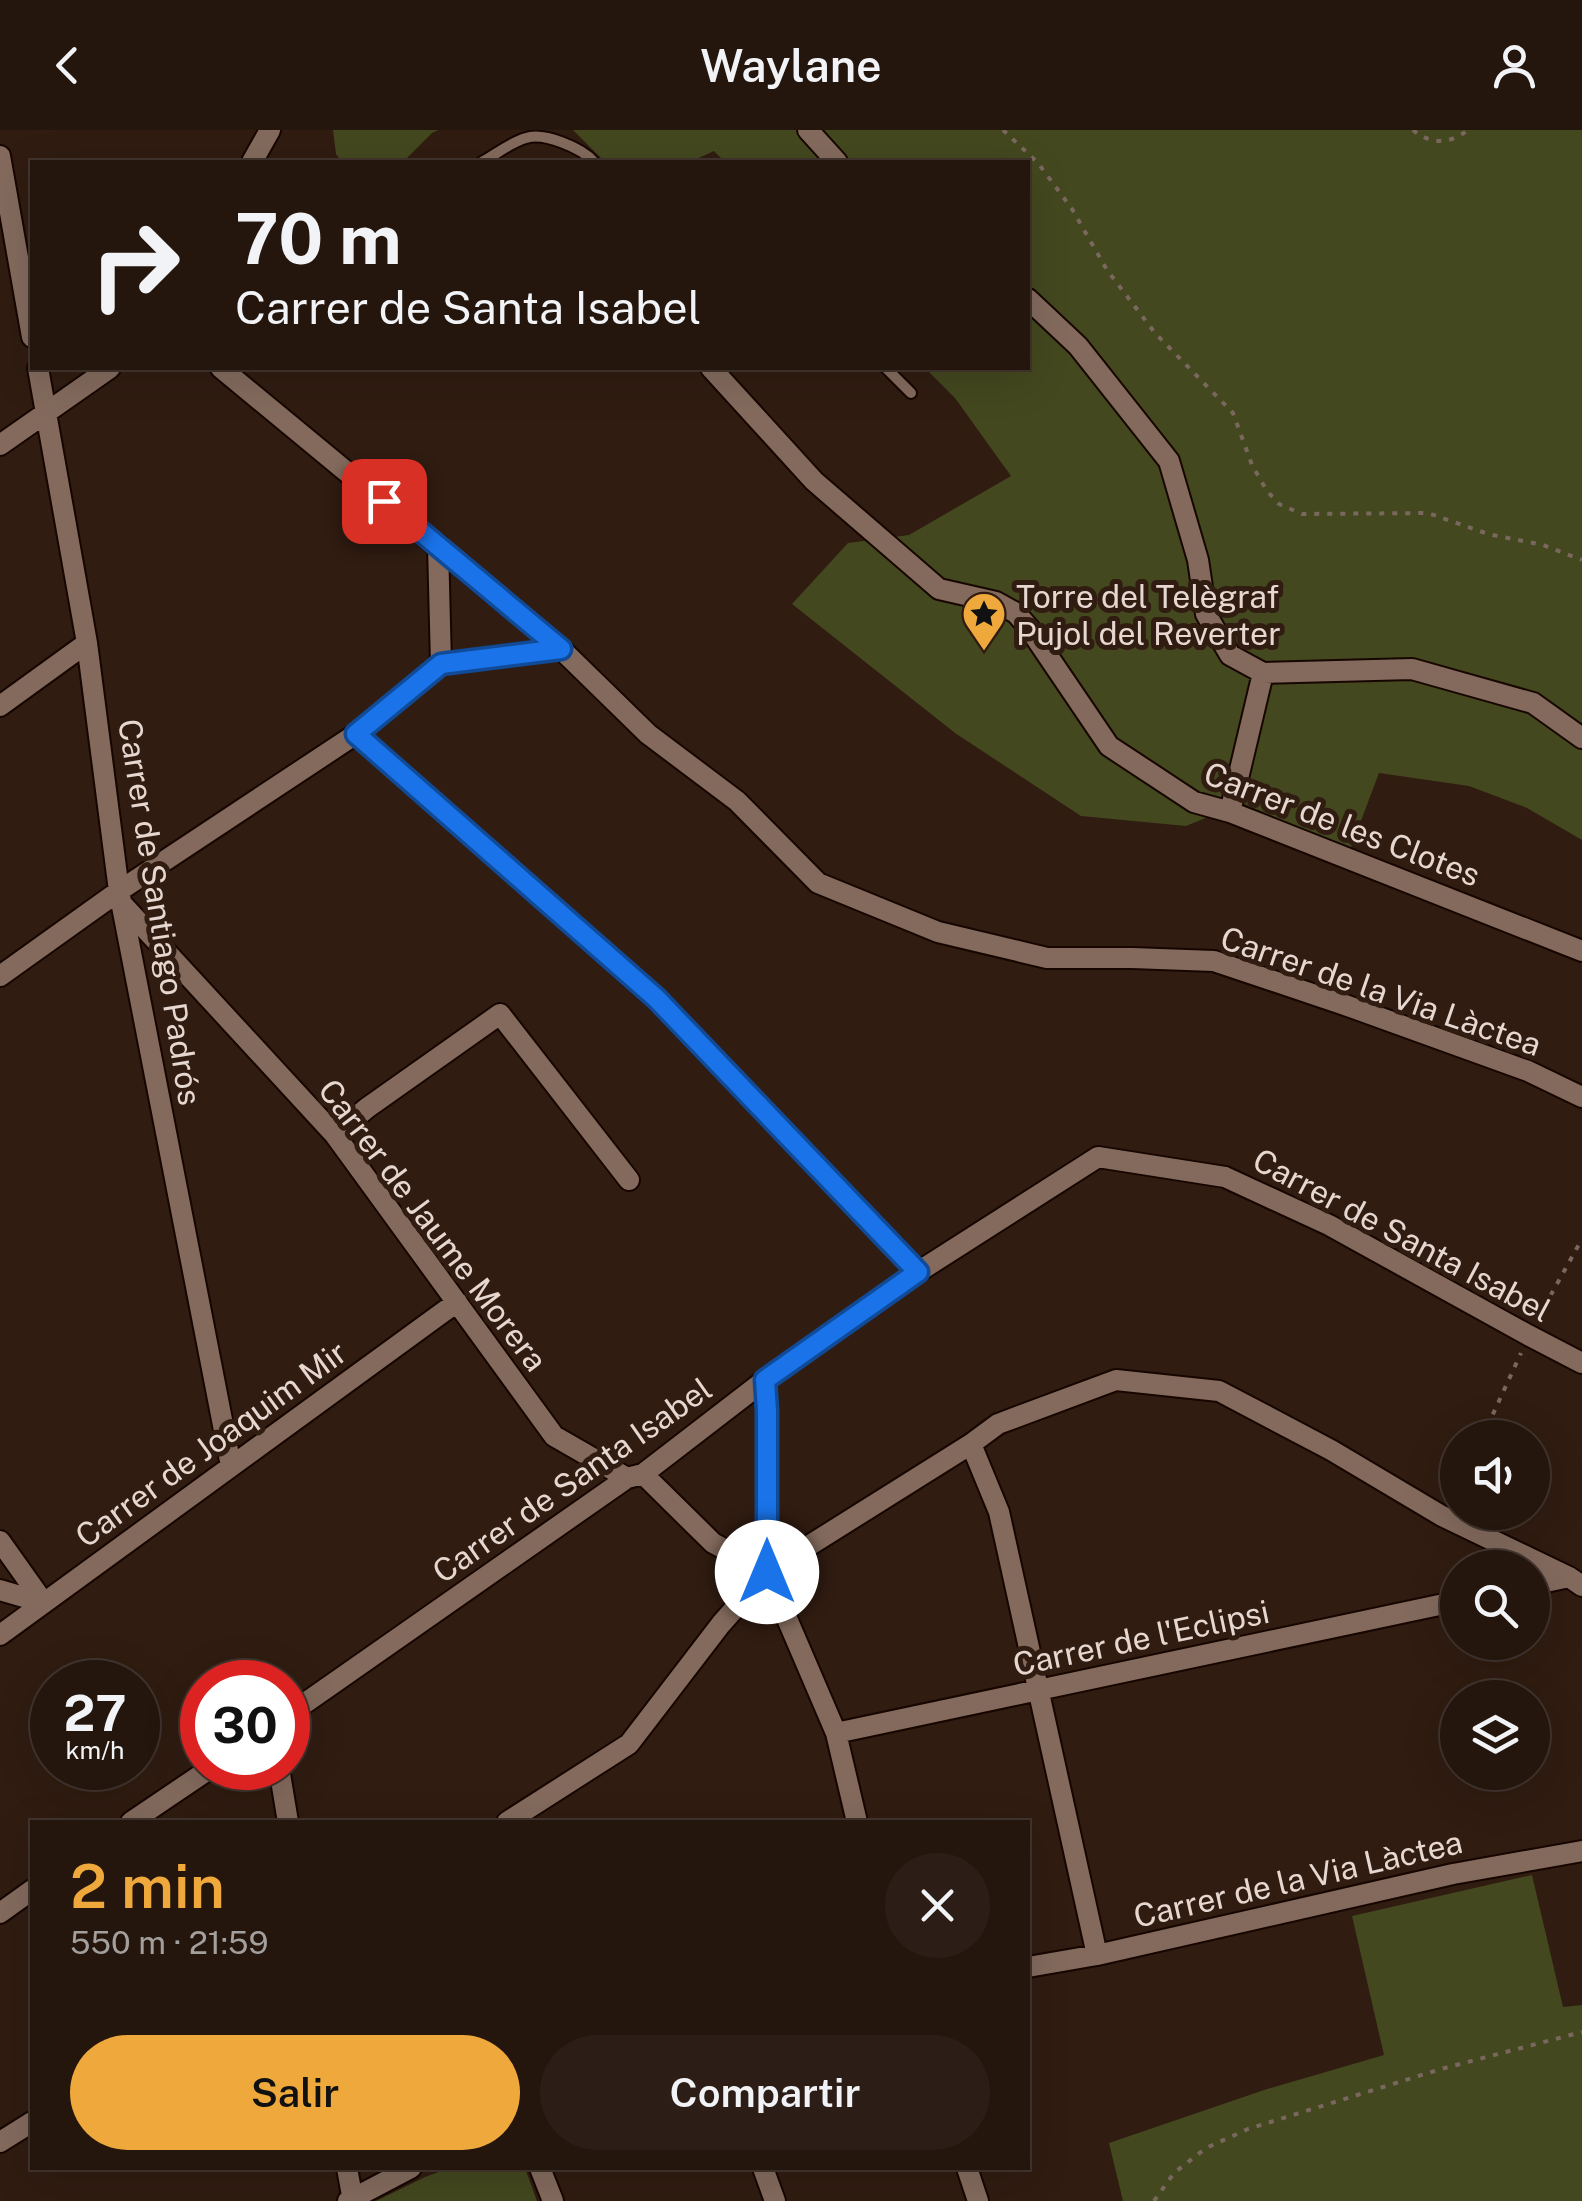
<!DOCTYPE html>
<html lang="es">
<meta charset="utf-8">
<style>
:root{--surface:#24150d;--page:#2c1e16;--text:#f1f3f6;--muted:#a39f9d;--line:#41342e;--accent:#eea83c}
body{margin:0;font-family:"Public Sans",sans-serif;background:var(--page);color:var(--text);height:100vh;display:flex;flex-direction:column;font-size:38px;white-space:nowrap}
*{box-sizing:border-box;margin:0}
p{font-size:32px;color:var(--muted)}
.icon{flex:none;width:55px;height:55px;fill:none;stroke:currentColor;stroke-width:2;stroke-linecap:round;stroke-linejoin:round}
.map{position:relative;flex:1;overflow:hidden}
.details{position:absolute;left:30px;top:1690px;width:1000px;height:350px;display:flex;flex-direction:column;background:var(--surface);border-radius:0px;box-shadow:0 10px 40px #0002,0 0 0 2px var(--line)}
.details>*{flex:none}
.banner{position:absolute;left:30px;top:30px;width:1000px;height:210px;border-radius:0px;box-shadow:0 10px 40px #0002,0 0 0 2px var(--line);background:#24150d;color:var(--text);overflow:hidden}
.fabs{position:absolute;left:1440px;top:1290px;display:grid;gap:20px}
.fabs a{display:grid;place-items:center;width:110px;height:110px;border-radius:50%;background:var(--surface);box-shadow:0 10px 40px #0002,0 0 0 2px var(--line);font-size:50px}
.speed{position:absolute;left:30px;top:1530px;display:flex;gap:20px;font-size:50px;font-weight:700;text-align:center}
.speed>*{display:grid;place-content:center;width:130px;height:130px;border-radius:50%;background:var(--surface);box-shadow:0 10px 40px #0002,0 0 0 2px var(--line);line-height:1}
.speed small{font-size:25px;font-weight:400}
.speed .limit{border:15px solid #d22;background:#fff;color:#111}
.pin{position:absolute;display:grid;place-items:center;width:85px;height:85px;color:#fff;margin:-42px;border-radius:20px;box-shadow:0 5px 15px #0006}
.me{position:absolute;width:110px;margin:-55px;rotate:0deg;stroke-linejoin:round;filter:drop-shadow(0 0 8px #0008)}
.turn{display:flex;align-items:center;gap:35px;height:210px;padding:0 40px;font-size:45px}
.turn .icon{width:130px;height:130px;stroke-width:2.5}
.turn b{display:block;font-size:70px;line-height:85px}
.round{display:grid;place-items:center;flex:none;width:105px;height:105px;border-radius:52px;background:var(--page)}
.overview{display:flex;align-items:center;justify-content:space-between;height:170px;padding:0 40px}
h1{font-size:60px;font-weight:600;line-height:75px;color:var(--accent)}
.button{display:flex;gap:20px;margin-top:auto;padding:20px 40px}
.button a{flex:1;height:115px;border-radius:60px;background:var(--accent);color:#111;font-size:40px;font-weight:600;line-height:115px;text-align:center}
.button a+a{background:var(--page);color:var(--text)}
header{display:flex;justify-content:space-between;align-items:center;height:130px;padding:0 40px;background:var(--surface);font-size:45px;font-weight:600}
.map>svg:first-child{display:block}
</style>
<header><svg class="icon" aria-label="back" viewBox="0 0 24 24"><path d="M15 5l-7 7 7 7"/></svg>Waylane<svg class="icon" aria-label="person" viewBox="0 0 24 24"><circle cx="12" cy="8" r="4"/><path d="M4 21q1-7 8-7t8 7"/></svg></header>
<div class="map">
<svg width="1582" height="2071" viewBox="0 0 1582 2071">
<rect width="100%" height="100%" fill="#301c11"/>
<path fill="#43481f" d="M333,0H438L432,3L403,32H342L336,24Z
M573,0H1582V710L1527,678L1469,656L1379,643L1350,720L1242,673L1186,696L1081,686L955,603L792,474L848,413L909,405L1011,346L955,268L925,238H1028V32H725L714,21L690,32H605Z
M1532,1745L1563,1877L1582,1875V2071H1123L1109,2013L1267,1959L1384,1925L1352,1786Z
M450,2038H525L537,2071H376L425,2047Z"/>
<g fill="none" stroke-linecap="round" stroke-linejoin="round">
<defs>
<path id="service" d="M482,32C495,25 511,12 526,8C544,2 582,18 594,32
M886,238L911,263"/>
<path id="minor" d="M808,0L837,32
M0,26L32,207
M252,32L270,0
M1028,169L1078,216L1169,331L1198,430L1206,484L1230,525L1263,543L1412,539L1533,573L1582,608
M38,238L87,513L119,761L231,1336
M221,238L561,519L648,604L737,671L818,753L938,802L1047,828H1132L1214,831L1345,875L1528,941L1582,967
M711,238L814,351L939,459L996,472L1016,483L1029,498L1109,616L1194,672L1230,682L1582,821
M0,315L110,238
M438,415L441,534
M0,576L87,513
M356,604L656,869L918,1142
M1230,682L1263,543
M124,776L335,1005L554,1306L627,1348
M0,846L119,761L356,604L441,534L561,519
M335,1005L367,978L500,884L629,1050
M765,1250L767,1281V1442L836,1603L857,1692
M971,1314L999,1382L1097,1825
M643,1344L713,1413L767,1442
M0,1411L44,1473
M1532,1455L1569,1447
M0,1460L44,1473
M0,1505L457,1172
M288,1585L627,1348L643,1344L765,1250L918,1142L1098,1027L1225,1047L1329,1095L1528,1205L1582,1233
M836,1603L1458,1471
M279,1638L288,1692
M131,1692L211,1638
M507,1692L629,1614L721,1494L767,1442L971,1314L998,1294L1116,1250L1219,1261L1331,1320L1442,1386L1569,1447L1582,1456
M0,1783L32,1760
M1028,1837L1097,1825L1453,1744L1582,1721
M0,2012L32,1992
M347,2038L353,2071
M540,2038L553,2071
M763,2038L775,2071
M967,2038L978,2071
M348,2071L411,2038"/>
</defs>
<use href="#service" stroke="#170600" stroke-width="14"/>
<use href="#minor" stroke="#170600" stroke-width="24"/>
<path stroke="#7a685f" stroke-width="4" stroke-dasharray="5 8" stroke-linecap="butt" d="M1003,0L1038,33L1072,79L1107,140L1155,203L1233,283L1252,335L1267,361L1279,374L1302,384L1428,383L1488,404L1543,415L1582,430
M1413,0C1431,15 1450,14 1468,0
M1538,1188L1582,1109
M1482,1308L1521,1223
M1451,1370L1458,1356
M1154,2071L1174,2043L1206,2018L1248,1999L1441,1939L1582,1902"/>
<use href="#service" stroke="#836a5d" stroke-width="10"/>
<use href="#minor" stroke="#836a5d" stroke-width="20"/>
</g>
<g fill="none" stroke-linecap="round" stroke-linejoin="round">
<defs>
<path id="route" d="M384,371L561,519L441,534L356,604L656,868L918,1142L765,1250L767,1281V1442"/>
</defs>
<use href="#route" stroke="#114b97" stroke-width="25"/>
<use href="#route" stroke="#1a73e8" stroke-width="18"/>
</g>
<defs>
<symbol id="sight-pin" viewBox="-11 -11 22 30"><path d="M0 17L-7.5 6A9.5 9.5 0 1 1 7.5 6Z" fill="#eea83c" stroke="#301c11"/><path d="M0-6L1.8-2.2L6-1.7L2.9 1.2L3.7 5.4L0 3.3L-3.7 5.4L-2.9 1.2L-6-1.7L-1.8-2.2Z" fill="#111"/></symbol>
</defs>
<g fill-rule="evenodd">
<use href="#sight-pin" x="959" y="459" width="50" height="68"/>
</g>
<g text-anchor="middle" dominant-baseline="central" stroke-width="10" stroke-linejoin="round" paint-order="stroke">
<g font-size="32" fill="#e6d8d1" stroke="#301c11" text-anchor="start">
<text x="1016" y="466">Torre del Telègraf<tspan x="1016" dy="37">Pujol del Reverter</tspan></text>
</g>
<g font-size="32" fill="#e6d8d1" stroke="#301c11">
<text transform="translate(1342 694) rotate(21)">Carrer de les Clotes</text>
<text transform="translate(160 782) rotate(81)">Carrer de Santiago Padrós</text>
<text transform="translate(1381 861) rotate(19)">Carrer de la Via Làctea</text>
<text transform="translate(433 1095) rotate(53)">Carrer de Jaume Morera</text>
<text transform="translate(1402 1105) rotate(28)">Carrer de Santa Isabel</text>
<text transform="translate(211 1314) rotate(-36)">Carrer de Joaquim Mir</text>
<text transform="translate(572 1350) rotate(-35)">Carrer de Santa Isabel</text>
<text transform="translate(1141 1508) rotate(-12)">Carrer de l'Eclipsi</text>
<text transform="translate(1298 1749) rotate(-13)">Carrer de la Via Làctea</text>
</g>
</g>
</svg>
<div class="fabs">
<a><svg class="icon" aria-label="sound" viewBox="0 0 24 24"><path d="M4 9h4l5-4v14l-5-4H4zM17 9q2 3 0 6"/></svg></a>
<a><svg class="icon" aria-label="search" viewBox="0 0 24 24"><circle cx="10" cy="10" r="6"/><path d="M15 15l6 6"/></svg></a>
<a><svg class="icon" aria-label="layers" viewBox="0 0 24 24"><path d="M12 4l9 5-9 5-9-5zM3 14l9 5 9-5"/></svg></a>
</div>
<div class="speed"><div>27<small>km/h</small></div><div class="limit">30</div></div>
<div class="pin" style="left:384px;top:371px;background:#d93025"><svg class="icon" aria-label="arrive" viewBox="0 0 24 24"><path d="M6 21V4h12l-3 4 3 4H6"/></svg></div>
<svg class="me" style="left:767px;top:1442px" viewBox="-20 -20 40 40"><circle r="19" fill="#fff"/><path d="M0-13L10 11 0 6-10 11z" fill="#1a73e8"/></svg>
<div class="banner">
<div class="turn"><svg class="icon" aria-label="right" viewBox="0 0 24 24"><path d="M7 20v-9h11M14 6l5 5-5 5"/></svg><div><b>70 m</b>Carrer de Santa Isabel</div></div>
</div>
<section class="details">
<div class="overview"><div><h1>2 min</h1><p>550 m · 21:59</p></div><a class="round"><svg class="icon" aria-label="close" viewBox="0 0 24 24"><path d="M6 6l12 12M18 6L6 18"/></svg></a></div>
<div class="button"><a>Salir</a><a>Compartir</a></div>
</section>
</div>
